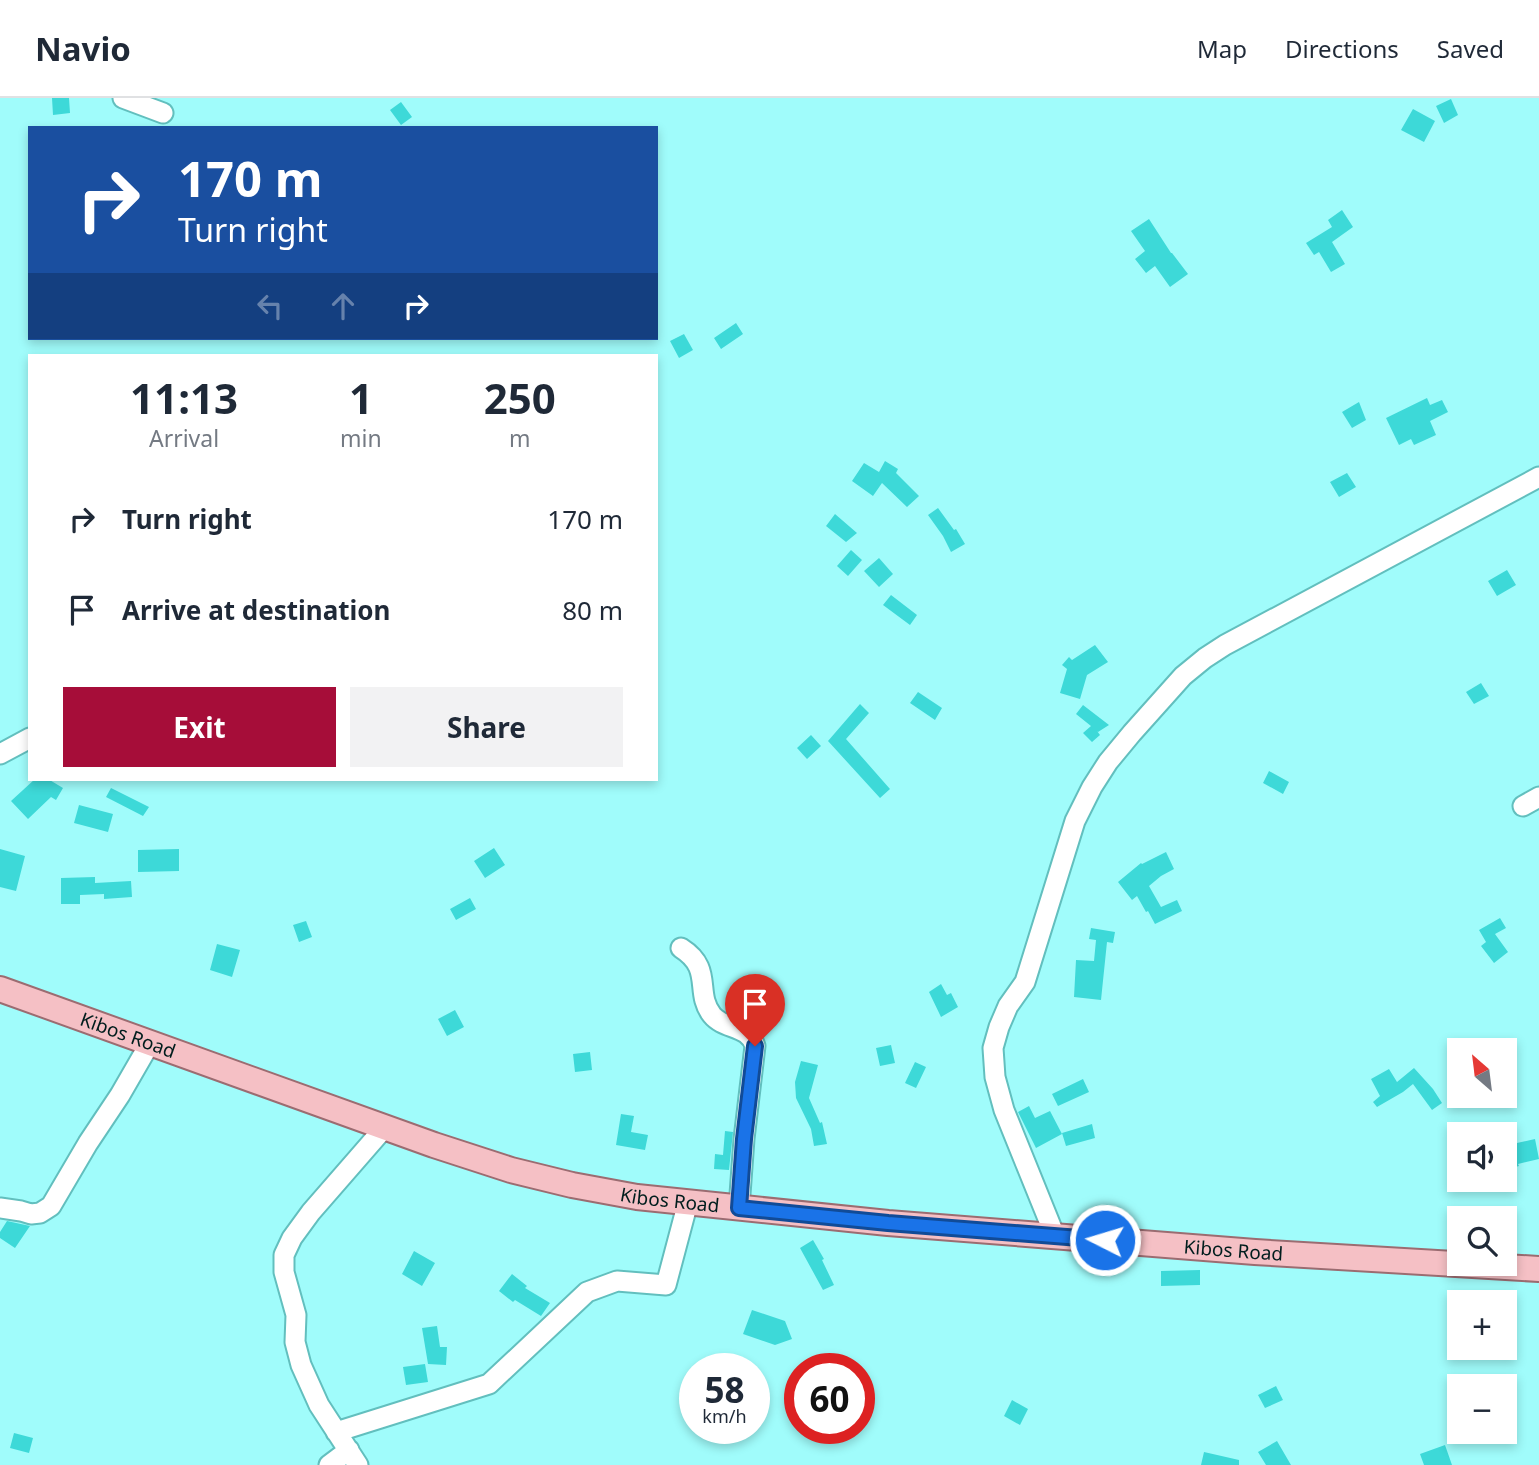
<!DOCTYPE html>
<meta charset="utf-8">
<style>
:root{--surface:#fff;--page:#f2f2f3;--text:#1f2937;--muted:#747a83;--line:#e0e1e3;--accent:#a60d39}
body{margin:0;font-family:"Noto Sans",sans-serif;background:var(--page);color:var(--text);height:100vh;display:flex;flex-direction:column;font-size:26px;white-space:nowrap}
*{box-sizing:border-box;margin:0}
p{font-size:23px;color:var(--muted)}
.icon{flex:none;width:38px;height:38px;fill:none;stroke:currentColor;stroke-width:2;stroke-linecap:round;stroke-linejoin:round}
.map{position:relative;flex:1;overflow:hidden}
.panel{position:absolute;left:28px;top:256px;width:630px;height:427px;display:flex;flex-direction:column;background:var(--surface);border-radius:0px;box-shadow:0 4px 10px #0003}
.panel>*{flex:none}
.banner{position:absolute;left:28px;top:28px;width:630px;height:214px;border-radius:0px;box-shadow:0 4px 10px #0003;background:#1a4fa0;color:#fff;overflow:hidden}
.needle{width:46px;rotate:332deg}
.fabs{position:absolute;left:1447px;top:940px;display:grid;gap:14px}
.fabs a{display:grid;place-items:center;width:70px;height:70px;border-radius:0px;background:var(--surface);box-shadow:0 4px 10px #0003;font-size:35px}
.speed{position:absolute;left:679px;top:1255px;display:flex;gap:14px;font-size:35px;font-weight:700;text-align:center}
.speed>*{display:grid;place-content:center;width:91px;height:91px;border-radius:50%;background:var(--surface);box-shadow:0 4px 10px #0003;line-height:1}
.speed small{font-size:18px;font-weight:400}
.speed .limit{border:10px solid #d22;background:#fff;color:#111}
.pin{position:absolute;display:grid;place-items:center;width:60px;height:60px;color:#fff;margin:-72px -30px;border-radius:50% 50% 50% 0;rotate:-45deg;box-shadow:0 0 7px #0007}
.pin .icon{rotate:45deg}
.me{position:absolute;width:77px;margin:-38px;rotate:275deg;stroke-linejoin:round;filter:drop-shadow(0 0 5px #0008)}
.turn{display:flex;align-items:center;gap:24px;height:147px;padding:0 35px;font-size:32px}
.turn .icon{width:91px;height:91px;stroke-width:2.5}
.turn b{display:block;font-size:49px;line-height:60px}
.lanes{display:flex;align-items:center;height:66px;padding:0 35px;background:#0003;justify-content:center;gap:35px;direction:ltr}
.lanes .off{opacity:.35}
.eta{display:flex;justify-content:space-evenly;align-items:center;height:119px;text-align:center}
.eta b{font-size:42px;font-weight:700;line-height:49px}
.button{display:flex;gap:14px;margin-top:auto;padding:14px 35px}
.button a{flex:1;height:80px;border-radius:0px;background:var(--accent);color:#fff;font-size:28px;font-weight:700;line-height:80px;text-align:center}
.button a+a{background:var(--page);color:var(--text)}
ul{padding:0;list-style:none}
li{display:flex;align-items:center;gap:21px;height:91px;padding:0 35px}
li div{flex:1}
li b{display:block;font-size:26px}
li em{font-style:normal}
header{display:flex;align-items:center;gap:42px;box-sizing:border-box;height:98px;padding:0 35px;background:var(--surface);border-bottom:2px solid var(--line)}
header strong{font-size:33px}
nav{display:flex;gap:38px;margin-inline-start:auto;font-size:24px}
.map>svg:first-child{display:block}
</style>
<header>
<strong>Navio</strong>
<nav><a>Map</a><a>Directions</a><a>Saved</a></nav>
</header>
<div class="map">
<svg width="1539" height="1367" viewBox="0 0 1539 1367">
<rect width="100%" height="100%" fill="#a0fcfb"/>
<path fill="#3dd9d8" d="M52,0H69L70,15L53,17Z
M1451,1L1458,17L1444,25L1436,8Z
M401,4L412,19L401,27L390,12Z
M1413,11L1435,23L1424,44L1401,32Z
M1342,112L1353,129L1332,144L1345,166L1331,174L1319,154L1314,157L1306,145L1332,129L1328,122Z
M1149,121L1171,155H1172L1188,176L1170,189L1155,168L1146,175L1135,161L1145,153L1131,133Z
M736,225L743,236L721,251L714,240Z
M684,236L693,252L679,260L670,243Z
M1427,300L1430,307L1442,302L1448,314L1430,323L1436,337L1414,347L1411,341L1399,347L1386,320Z
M1359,304L1366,322L1352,330L1342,314Z
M885,363L898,371L896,375L919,398L907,409L882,385L873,398L852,383L864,365L879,374Z
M1347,375L1356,389L1339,399L1330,384Z
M938,410L954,432L956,431L965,446L951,454L943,438L928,417Z
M835,416L857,435L846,444L826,428Z
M851,452L862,462L848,478L837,468Z
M879,460L893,476L879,489L864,473Z
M1507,472L1516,487L1497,498L1488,483Z
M891,497L917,517L910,527L883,507Z
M1095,547L1108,564L1087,577L1080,601L1060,595L1067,571L1062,567L1069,559L1072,562Z
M1481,585L1489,598L1474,606L1466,594Z
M918,594L942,610L935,622L910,605Z
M860,606L869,615L846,641L890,691L880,700L828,643Z
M1083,607L1109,627L1098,634L1097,633L1100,637L1092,644L1083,635L1091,628L1076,616Z
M811,637L821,648L807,661L797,650Z
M1269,673L1289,684L1283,696L1263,685Z
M35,681H48L63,690L56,702L51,699L28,721L11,703Z
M111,690L149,709L143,718L106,699Z
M79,707L113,716L108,734L74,725Z
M494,750L505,767L485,780L474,763Z
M0,751L25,758L16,793L0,789Z
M179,751V773L138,774V752Z
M1166,754L1174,771L1161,778L1149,788L1161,809L1177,802L1182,813L1155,826L1148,813L1146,814L1137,798L1132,802L1118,784L1141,765L1142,766Z
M95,779V785L131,783L132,799L104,801V796L80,797V806H61V780Z
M470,800L476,811L456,822L450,811Z
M1500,820L1506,830L1495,836L1508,854L1494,865L1481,848L1486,844L1479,832Z
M306,823L312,839L299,844L293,827Z
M1091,830L1115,834L1113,845L1107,844L1101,902L1074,899L1076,862L1094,863L1096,842L1089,841Z
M217,846L240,852L232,879L210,872Z
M941,886L947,897L951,895L958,909L941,919L929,894Z
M455,912L464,929L447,938L438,921Z
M891,947L895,965L880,968L876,950Z
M590,954L592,972L575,974L573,956Z
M801,963L818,967L809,1000L820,1025L822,1024L827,1046L814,1048L811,1031L796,1000L795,984Z
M915,964L926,969L916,990L905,985Z
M1414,970L1433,991L1442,1005L1432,1012L1413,986L1403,994L1377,1009L1373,1004L1380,998L1371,981L1389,971L1397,984Z
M1083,981L1089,994L1058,1008L1052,996Z
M1029,1008L1035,1020L1050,1013L1062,1036L1036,1050L1018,1014Z
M621,1016L634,1018L631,1034L648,1037L645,1052L616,1047Z
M1092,1026L1095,1040L1066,1048L1062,1035Z
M725,1033L733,1034L729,1072L714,1071L715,1056L723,1057Z
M1535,1041L1539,1061L1518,1066L1519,1068L1508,1071L1505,1060V1050L1517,1047V1045Z
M7,1123L30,1128L15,1150L0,1140V1134Z
M813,1142L824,1161L822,1162L834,1187L823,1192L800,1150Z
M414,1153L435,1165L422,1188L402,1176Z
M1200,1172V1187L1161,1188V1173Z
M512,1176L527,1188L525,1190L550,1205L541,1218L515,1202L513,1204L499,1193Z
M752,1212L785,1223L792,1241L775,1247L743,1236Z
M437,1228L440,1249H447L446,1267L428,1266L422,1230Z
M425,1266L428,1284L406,1287L403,1269Z
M1276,1288L1283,1302L1265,1310L1258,1297Z
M1012,1302L1028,1311L1020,1327L1004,1318Z
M14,1335L33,1340L29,1355L10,1350Z
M1277,1343L1291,1367H1266L1258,1354Z
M1445,1347L1452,1367H1424L1420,1356Z
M1204,1354L1239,1362V1367H1201Z"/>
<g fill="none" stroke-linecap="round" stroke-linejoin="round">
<defs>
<path id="minor" d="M123,0L163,15
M0,656L30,640
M1523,708L1539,699
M681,850C714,871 694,894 712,917C724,932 749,927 755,948L744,1041L739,1110
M0,1110L21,1113L31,1116L40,1115L51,1108L88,1045L120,997L150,945
M1055,1138L1004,1012L995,979L993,950L999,929L1008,908L1025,884L1075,723L1092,689L1108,664L1132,635L1183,578L1205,560L1225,547L1539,379
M336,1334L489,1286L587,1194L617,1183L666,1187L688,1104
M329,1367L349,1352
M358,1367L319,1307L301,1267L295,1244L296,1217L284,1174V1157L292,1140L311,1114L385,1029"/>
<g id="major">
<path id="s1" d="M0,891L434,1047L511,1072L572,1087L637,1099L888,1125L1255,1154L1539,1171"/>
</g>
</defs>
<use href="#minor" stroke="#62bfbe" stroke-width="23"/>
<use href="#major" stroke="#9b6c71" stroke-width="28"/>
<use href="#minor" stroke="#fff" stroke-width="19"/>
<use href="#major" stroke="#f5c0c5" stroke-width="24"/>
</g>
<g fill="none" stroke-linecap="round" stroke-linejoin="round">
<defs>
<path id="route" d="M755,948L744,1041L739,1110L888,1125L1105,1142"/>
</defs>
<use href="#route" stroke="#114b97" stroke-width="18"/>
<use href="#route" stroke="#1a73e8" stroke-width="12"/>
</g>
<g text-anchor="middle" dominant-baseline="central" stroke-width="6" stroke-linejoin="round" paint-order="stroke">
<g font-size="19" fill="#001d1d" stroke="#dcfefd">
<text stroke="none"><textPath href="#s1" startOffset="136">Kibos Road</textPath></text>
<text stroke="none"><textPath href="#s1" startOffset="704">Kibos Road</textPath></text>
<text stroke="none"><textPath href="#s1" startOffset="1270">Kibos Road</textPath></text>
</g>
</g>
</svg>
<div class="fabs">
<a><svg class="needle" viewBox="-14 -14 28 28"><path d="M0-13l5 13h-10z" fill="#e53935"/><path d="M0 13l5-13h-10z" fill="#747a83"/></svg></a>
<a><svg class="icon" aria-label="sound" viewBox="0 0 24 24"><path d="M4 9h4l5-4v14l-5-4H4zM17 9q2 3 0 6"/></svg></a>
<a><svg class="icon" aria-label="search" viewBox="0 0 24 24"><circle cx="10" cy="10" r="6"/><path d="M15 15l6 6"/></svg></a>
<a>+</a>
<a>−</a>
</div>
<div class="speed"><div>58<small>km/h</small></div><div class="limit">60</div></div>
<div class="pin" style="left:755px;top:948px;background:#d93025"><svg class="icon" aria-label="arrive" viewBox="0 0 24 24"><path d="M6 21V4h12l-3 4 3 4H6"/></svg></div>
<svg class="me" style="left:1105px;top:1142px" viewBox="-20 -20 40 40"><circle r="17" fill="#1a73e8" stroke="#fff" stroke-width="3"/><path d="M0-11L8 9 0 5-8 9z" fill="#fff"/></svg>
<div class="banner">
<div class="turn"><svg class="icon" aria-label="right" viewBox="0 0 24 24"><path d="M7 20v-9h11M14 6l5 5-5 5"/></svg><div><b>170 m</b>Turn right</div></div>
<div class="lanes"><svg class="icon off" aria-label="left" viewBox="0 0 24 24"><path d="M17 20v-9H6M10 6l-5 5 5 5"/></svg><svg class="icon off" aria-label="ahead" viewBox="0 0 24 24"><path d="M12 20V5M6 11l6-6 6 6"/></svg><svg class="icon" aria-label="right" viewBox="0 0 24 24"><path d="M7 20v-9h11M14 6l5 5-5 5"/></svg></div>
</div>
<section class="panel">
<div class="eta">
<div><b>11:13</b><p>Arrival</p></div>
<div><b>1</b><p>min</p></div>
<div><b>250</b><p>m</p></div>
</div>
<ul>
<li><svg class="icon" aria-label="right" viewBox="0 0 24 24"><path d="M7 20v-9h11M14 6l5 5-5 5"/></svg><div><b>Turn right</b></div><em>170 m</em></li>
<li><svg class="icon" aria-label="arrive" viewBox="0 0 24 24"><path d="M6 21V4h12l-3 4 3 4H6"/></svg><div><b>Arrive at destination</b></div><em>80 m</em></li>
</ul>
<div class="button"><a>Exit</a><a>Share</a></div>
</section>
</div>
